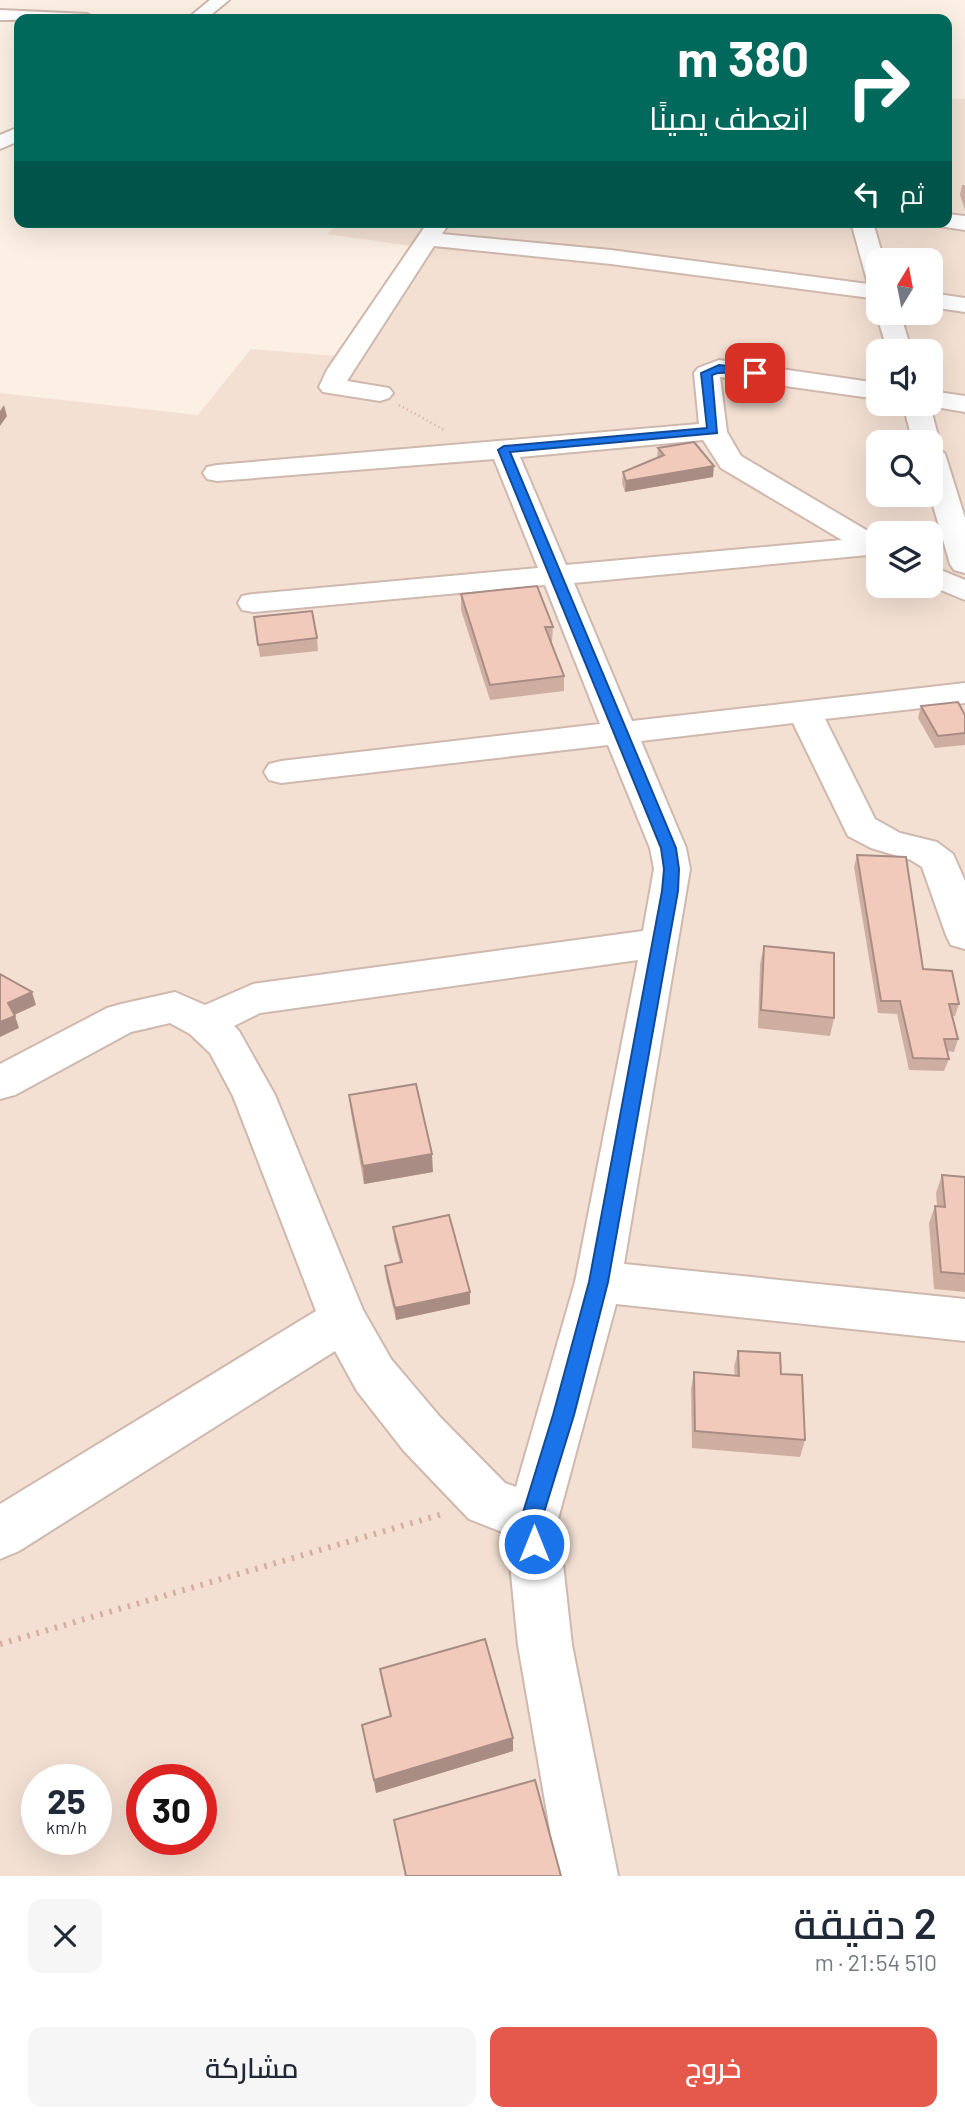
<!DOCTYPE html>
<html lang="ar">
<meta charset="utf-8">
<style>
:root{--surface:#fff;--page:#f6f6f7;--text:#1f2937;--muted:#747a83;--accent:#e4594b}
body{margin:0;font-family:Barlow,Cairo,sans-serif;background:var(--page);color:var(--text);direction:rtl;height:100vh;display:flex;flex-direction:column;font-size:26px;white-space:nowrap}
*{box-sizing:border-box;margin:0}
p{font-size:23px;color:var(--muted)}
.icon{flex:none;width:38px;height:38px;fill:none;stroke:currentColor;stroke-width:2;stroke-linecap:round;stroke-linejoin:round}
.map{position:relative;height:1876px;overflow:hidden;direction:ltr}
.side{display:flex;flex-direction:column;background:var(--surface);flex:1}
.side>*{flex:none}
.banner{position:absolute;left:14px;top:14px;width:938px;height:214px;border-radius:14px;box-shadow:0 7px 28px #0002;direction:rtl;background:#00695c;color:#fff;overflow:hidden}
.needle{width:46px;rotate:10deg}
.fabs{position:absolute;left:866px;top:248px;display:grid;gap:14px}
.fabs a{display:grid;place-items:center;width:77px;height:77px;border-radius:14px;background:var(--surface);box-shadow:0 7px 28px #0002;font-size:35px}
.speed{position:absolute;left:21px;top:1764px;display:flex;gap:14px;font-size:35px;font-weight:700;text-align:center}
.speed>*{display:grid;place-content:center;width:91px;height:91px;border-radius:50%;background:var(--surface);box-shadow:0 7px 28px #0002;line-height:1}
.speed small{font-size:18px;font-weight:400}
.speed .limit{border:10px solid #d22;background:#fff;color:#111}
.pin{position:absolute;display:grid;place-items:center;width:60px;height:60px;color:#fff;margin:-30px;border-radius:14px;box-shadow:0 4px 10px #0006}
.me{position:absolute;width:77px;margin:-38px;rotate:0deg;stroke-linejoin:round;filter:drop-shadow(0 0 5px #0008)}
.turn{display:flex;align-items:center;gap:24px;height:147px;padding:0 28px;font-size:32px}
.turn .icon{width:91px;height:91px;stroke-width:2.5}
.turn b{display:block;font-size:49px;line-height:60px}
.then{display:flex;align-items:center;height:66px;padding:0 28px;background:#0003;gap:14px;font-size:26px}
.round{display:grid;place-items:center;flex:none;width:74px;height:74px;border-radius:14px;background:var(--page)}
.head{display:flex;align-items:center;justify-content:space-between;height:119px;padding:0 28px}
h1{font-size:42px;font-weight:600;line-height:52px}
.button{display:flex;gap:14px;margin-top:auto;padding:14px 28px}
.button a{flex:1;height:80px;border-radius:14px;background:var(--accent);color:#fff;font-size:28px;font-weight:600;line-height:80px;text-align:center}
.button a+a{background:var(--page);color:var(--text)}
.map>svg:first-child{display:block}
</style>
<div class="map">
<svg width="965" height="1876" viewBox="0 0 965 1876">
<rect width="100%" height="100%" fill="#fcefe4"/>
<path fill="#f3e0d3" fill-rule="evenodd" d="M947,99H965V1876H0V393L198,415L251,349L337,356L411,246L327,234L340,222H947ZM878,261H931V313H878ZM878,352H931V404H878ZM878,443H931V495H878ZM878,534H931V586H878ZM37,1780H96V1839H37ZM142,1780H201V1839H142Z"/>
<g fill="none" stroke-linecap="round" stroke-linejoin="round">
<defs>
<path id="minor" d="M210,0H229L206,19H187Z
M0,10L87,14L96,19L0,20Z
M19,127V141L0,149V135Z
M947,214L965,216V230L939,226L937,222H947Z
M428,222H450L442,234L611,250L868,284L851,222H873L884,261H878V299L611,264L434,246L347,381L389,388L393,393L389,398L380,401L323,392L319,387L327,370Z
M931,293L965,298V312L931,307Z
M878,309V313H900L912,352H888L876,313Z
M719,360L878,383V399L720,377L727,432L741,456L878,537V558L868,555L574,583L632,721L965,683V703L825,719L875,819L900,833L937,842L953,854L965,881V949L951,945L946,935L922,867L911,860L871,848L848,836L793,723L641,741L686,848L690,869L624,1264L965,1299V1341L616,1304L558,1519L572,1645L618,1876H558L518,1645L507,1534L469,1519L404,1451L357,1391L335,1351L19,1551L0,1559V1504L316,1311L233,1096L210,1053L190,1034L170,1023L131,1032L15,1095L0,1099V1064L107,1008L121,1004L175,992L205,1005L253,984L643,931L654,869L650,848L608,745L281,783L269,780L264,772L269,764L281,761L600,724L545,585L253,612L242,610L238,603L242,596L253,594L538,568L494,459L217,481L207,479L203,473L207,467L217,465L699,424L694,373L698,368ZM703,440L721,468L842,540L566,565L520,457ZM638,960L575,1282L516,1487L505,1483L440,1417L391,1359L363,1310L275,1095L239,1031L234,1026L260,1013Z
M931,391L965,396V412L930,406L940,443L937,447L945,454L965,518V573L954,570L950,564L930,495L931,443H913L903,404H931Z
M931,566L965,580V600L931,586Z"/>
</defs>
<use href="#minor" stroke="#cfb8ae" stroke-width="4"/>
<path stroke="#d6ad9f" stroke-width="2.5" stroke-dasharray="1 3.5" stroke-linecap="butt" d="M399,405L446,431"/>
<path stroke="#d6ad9f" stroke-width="6" stroke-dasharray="2.5 7" stroke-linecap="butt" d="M0,1644L446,1513"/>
<use href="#minor" fill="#fff" fill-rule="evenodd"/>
</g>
<path fill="#cfaea2" d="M962,185H965V210L960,195Z
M792,222H825V224Z
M658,448L713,477L625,492L622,483L623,472L657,458Z
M461,594L553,627L552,642H551L564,676V691L490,700L461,610Z
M254,617L317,638L318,651L260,657Z
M921,706L965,715V745L935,748L918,718Z
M857,855L923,969L959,1004L955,1016H953L958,1039L954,1052L947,1051L949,1059L944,1071L909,1070L897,1014L878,1013L854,867Z
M764,946L834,1018L830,1036L758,1028L760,964Z
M349,1095L433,1172L364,1184L351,1113Z
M942,1175L965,1177V1292L934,1289L929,1223L935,1206H937L936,1193Z
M393,1227L470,1292V1304L396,1320L386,1278L385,1266L400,1263L394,1239Z
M738,1351L781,1374L805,1440L800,1457L692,1448L691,1389L694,1372L735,1376L734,1367Z
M380,1669L513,1738V1751L376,1793L362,1725L390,1717L382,1683Z"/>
<path fill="#a98d84" d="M4,405L7,416L0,426V411Z
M714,466L713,477L625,492L626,481Z
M32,992L36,1005L12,1016L8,1003Z
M15,1016L19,1028L0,1037V1022Z
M432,1154L433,1172L364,1184L363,1166Z
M470,1292V1304L396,1320L395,1308Z
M513,1738V1751L376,1793L374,1780Z"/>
<path fill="#f1cabc" stroke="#a98d84" stroke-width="2" d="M694,442L714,466L626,481L623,472L664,455L658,448Z
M537,586L553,627H545L564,676L490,685L461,594Z
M312,611L317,638L258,645L254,617Z
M958,702L965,715V733L938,736L921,706Z
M857,855L906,857L923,969L952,971L959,1004H949L958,1039H944L949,1059L913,1058L900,1001H881Z
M764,946L834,953V1018L761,1010Z
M0,974L32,992L8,1003L15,1016L0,1022Z
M416,1084L432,1154L363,1166L349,1095Z
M942,1175L965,1177V1274L941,1272L935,1206L945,1207Z
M449,1215L470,1292L395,1308L385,1266L402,1262L393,1227Z
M738,1351L780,1353L781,1374L802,1375L805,1440L695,1431L694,1372L739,1376Z
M485,1639L513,1738L374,1780L362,1725L391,1716L380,1669Z
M535,1780L561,1876H406L394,1820Z"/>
<path fill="#1a73e8" stroke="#114b97" stroke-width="2" d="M719,365L755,369L760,373C747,381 727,368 712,375L717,433L510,452L676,848L679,869L678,891L608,1282L574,1415L542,1519L545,1544L542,1552L534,1555L527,1552L521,1519L553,1415L589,1282L662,891L664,869L661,848L498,450L504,446L707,428L701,373Z"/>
</svg>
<div class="fabs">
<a><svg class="needle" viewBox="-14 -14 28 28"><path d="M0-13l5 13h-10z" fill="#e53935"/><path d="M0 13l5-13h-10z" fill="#747a83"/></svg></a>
<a><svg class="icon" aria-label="sound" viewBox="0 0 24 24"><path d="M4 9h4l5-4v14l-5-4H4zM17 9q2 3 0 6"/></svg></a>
<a><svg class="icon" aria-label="search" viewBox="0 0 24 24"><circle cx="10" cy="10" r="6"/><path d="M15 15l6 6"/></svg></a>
<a><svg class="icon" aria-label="layers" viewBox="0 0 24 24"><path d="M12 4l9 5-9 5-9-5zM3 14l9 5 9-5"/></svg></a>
</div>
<div class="speed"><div>25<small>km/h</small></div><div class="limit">30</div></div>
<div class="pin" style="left:755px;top:373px;background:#d93025"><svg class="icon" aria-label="arrive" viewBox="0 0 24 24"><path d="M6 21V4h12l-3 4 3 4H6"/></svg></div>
<svg class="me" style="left:534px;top:1544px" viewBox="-20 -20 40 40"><circle r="17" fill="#1a73e8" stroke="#fff" stroke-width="3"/><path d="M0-11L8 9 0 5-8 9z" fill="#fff"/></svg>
<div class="banner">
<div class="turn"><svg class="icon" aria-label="right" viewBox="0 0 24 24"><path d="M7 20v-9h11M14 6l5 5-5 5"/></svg><div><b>380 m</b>انعطف يمينًا</div></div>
<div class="then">ثم<svg class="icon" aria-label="left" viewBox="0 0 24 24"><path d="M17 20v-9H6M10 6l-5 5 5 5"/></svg></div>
</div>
</div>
<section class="side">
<div class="head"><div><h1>2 دقيقة</h1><p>510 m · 21:54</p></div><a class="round"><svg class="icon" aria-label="close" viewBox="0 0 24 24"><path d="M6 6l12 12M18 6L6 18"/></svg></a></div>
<div class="button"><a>خروج</a><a>مشاركة</a></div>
</section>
